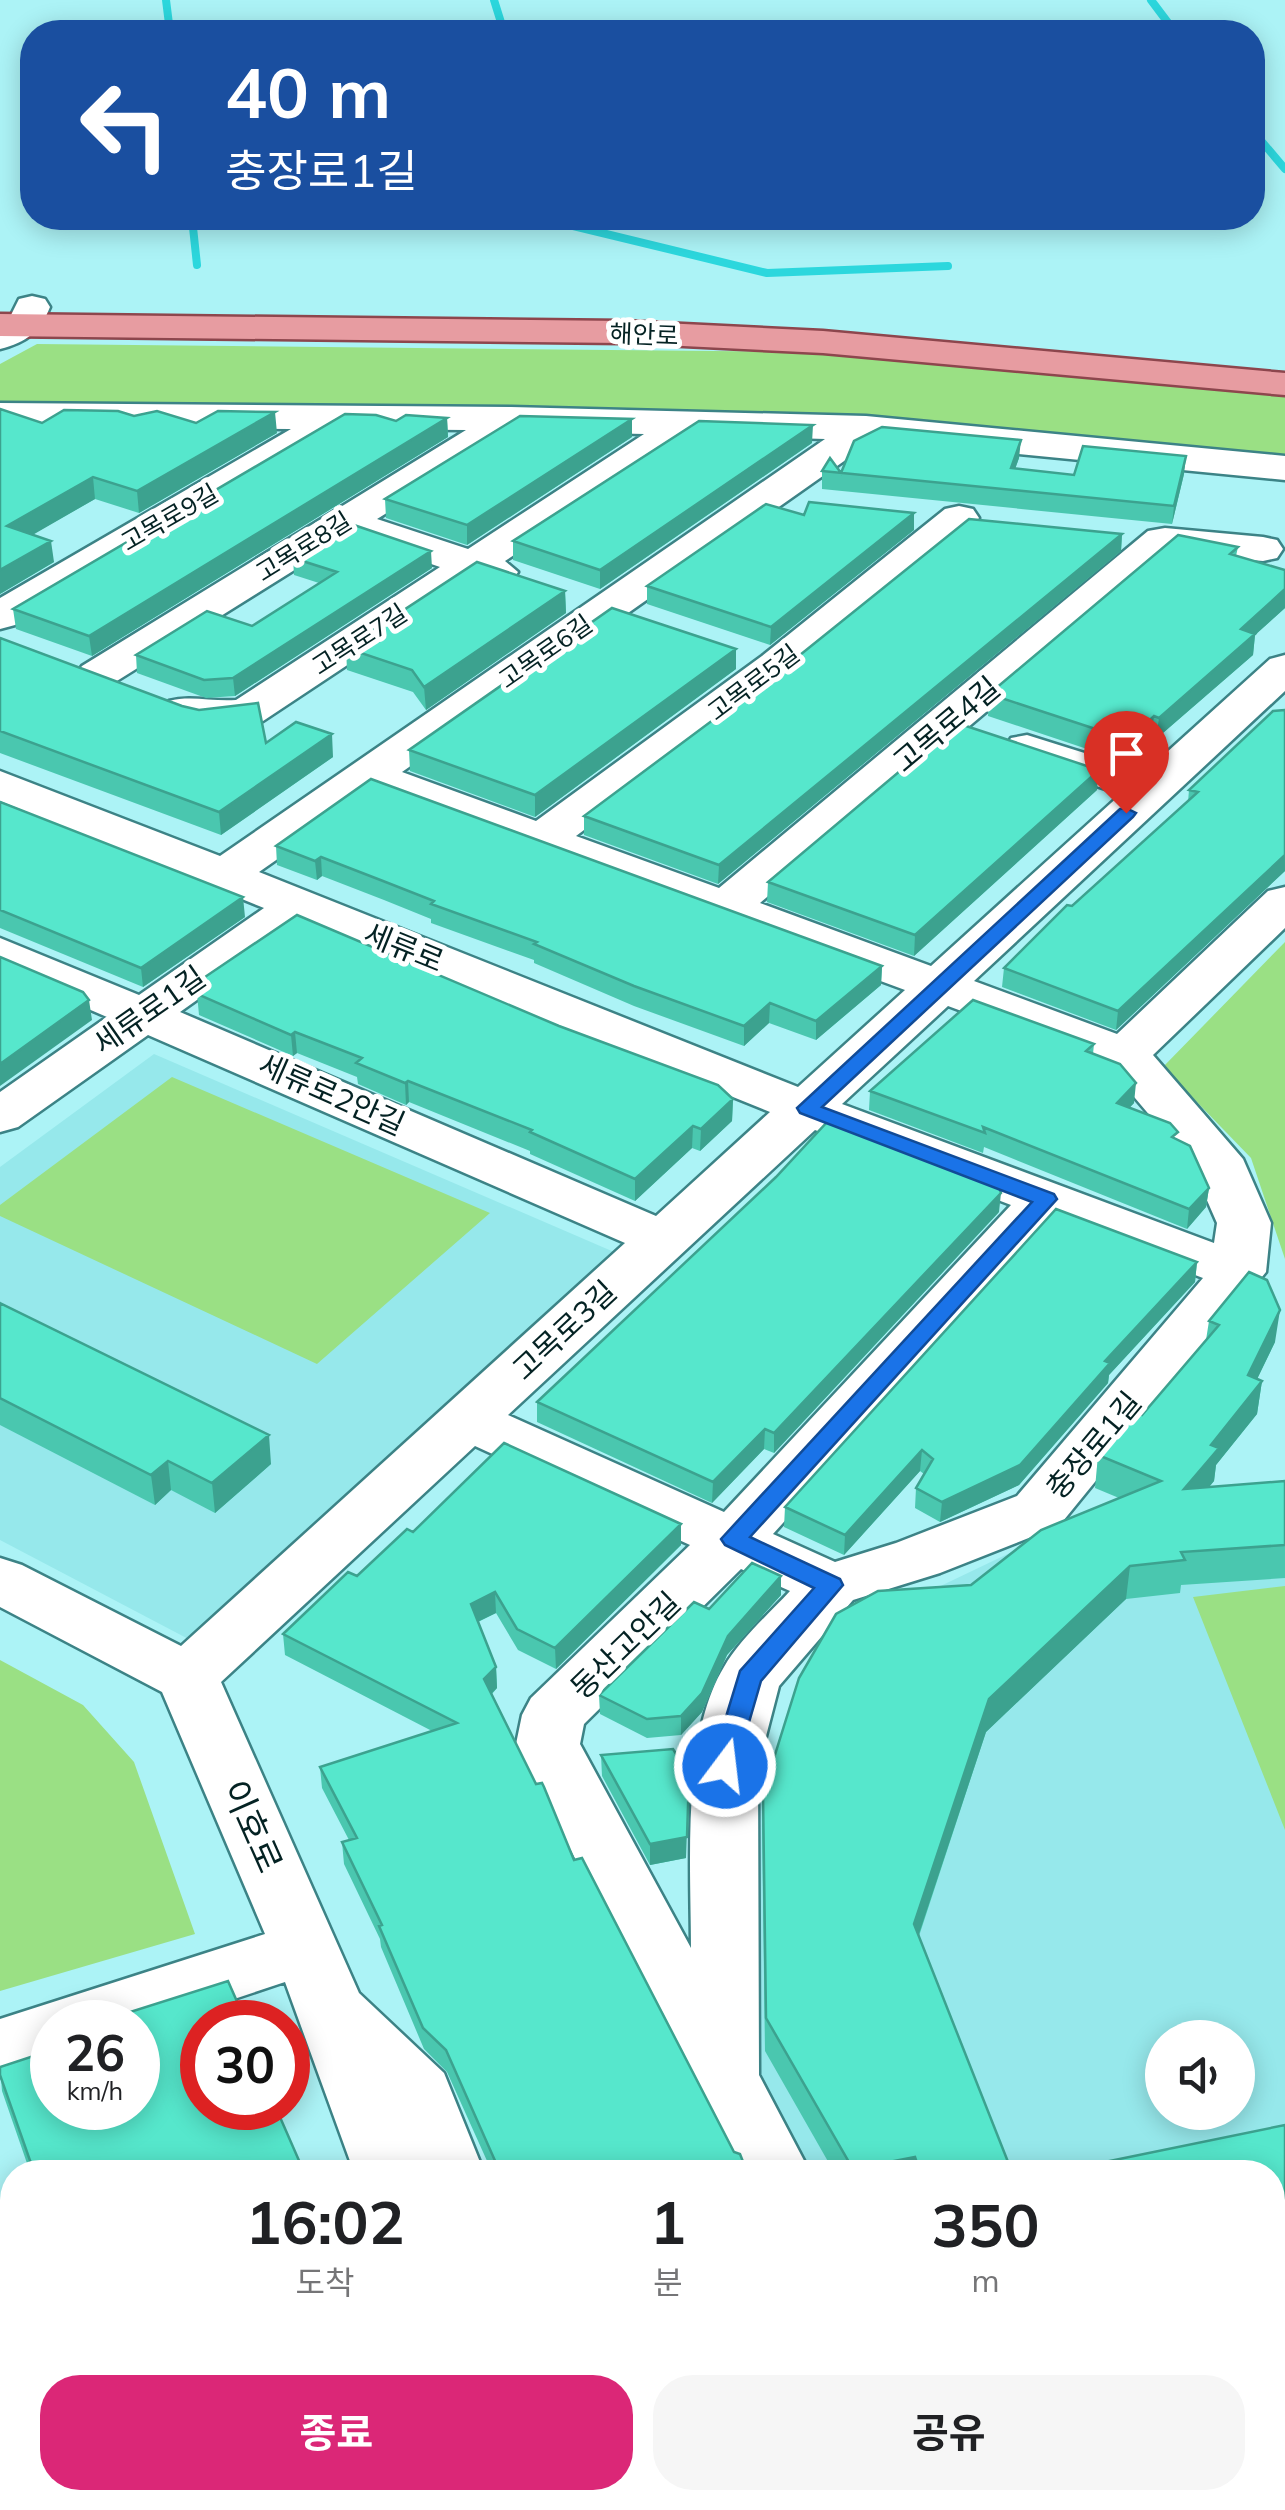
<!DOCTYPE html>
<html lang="ko">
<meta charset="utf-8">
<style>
:root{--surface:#fff;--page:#f6f6f6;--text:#202124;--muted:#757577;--accent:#db2777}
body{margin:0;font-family:Mulish,"Noto Sans KR",sans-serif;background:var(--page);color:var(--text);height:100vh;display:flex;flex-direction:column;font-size:38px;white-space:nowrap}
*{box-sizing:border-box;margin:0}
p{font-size:32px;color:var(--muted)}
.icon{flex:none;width:55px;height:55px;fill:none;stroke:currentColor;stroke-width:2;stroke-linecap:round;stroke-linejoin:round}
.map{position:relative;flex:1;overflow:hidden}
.side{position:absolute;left:0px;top:2160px;width:1285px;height:350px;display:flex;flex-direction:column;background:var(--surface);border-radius:40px 40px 0 0;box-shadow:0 5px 25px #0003}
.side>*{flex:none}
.guide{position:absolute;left:20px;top:20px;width:1245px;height:210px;border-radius:40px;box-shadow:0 5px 25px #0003;background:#1a4fa0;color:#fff;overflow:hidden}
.buttons{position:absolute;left:1145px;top:2020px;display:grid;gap:20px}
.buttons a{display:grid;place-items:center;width:110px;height:110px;border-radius:50%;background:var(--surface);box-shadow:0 5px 25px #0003;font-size:50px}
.speed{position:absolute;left:30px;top:2000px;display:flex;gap:20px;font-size:50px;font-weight:700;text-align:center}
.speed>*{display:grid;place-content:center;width:130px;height:130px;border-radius:50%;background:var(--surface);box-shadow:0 5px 25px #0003;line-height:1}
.speed small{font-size:25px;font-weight:400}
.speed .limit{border:15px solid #d22;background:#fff;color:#111}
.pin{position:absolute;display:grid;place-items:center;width:85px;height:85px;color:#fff;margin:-102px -42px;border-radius:50% 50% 50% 0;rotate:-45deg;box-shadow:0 0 10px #0007}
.pin .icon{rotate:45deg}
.me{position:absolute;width:110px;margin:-55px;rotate:15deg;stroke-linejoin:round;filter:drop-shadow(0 0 8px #0008)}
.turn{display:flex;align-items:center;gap:35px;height:210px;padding:0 40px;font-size:45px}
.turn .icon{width:130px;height:130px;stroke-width:2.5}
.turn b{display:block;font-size:70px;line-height:85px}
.eta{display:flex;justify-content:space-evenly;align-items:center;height:170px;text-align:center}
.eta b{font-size:60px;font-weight:700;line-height:70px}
.cta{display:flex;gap:20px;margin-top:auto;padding:20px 40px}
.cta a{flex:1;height:115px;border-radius:40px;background:var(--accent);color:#fff;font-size:40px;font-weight:700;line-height:115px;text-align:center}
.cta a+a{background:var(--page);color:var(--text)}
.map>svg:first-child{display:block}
</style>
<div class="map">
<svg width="1285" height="2510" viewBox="0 0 1285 2510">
<rect width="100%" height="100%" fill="#acf3f6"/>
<path fill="#96e8eb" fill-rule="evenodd" d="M154,1054L621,1255L196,1643L0,1540V1167Z
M1285,1504V2510H1009L995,2498H1272V2172H804L750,2058L723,1921L791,1712L905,1603L1022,1547ZM1162,2038H1238V2112H1162Z"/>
<path fill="#9ae084" d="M37,344L803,352L1285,396V458L886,416L0,402V364Z
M1285,942V1259L1251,1158L1163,1067Z
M172,1077L490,1213L317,1364L0,1216V1205Z
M1285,1586V1830L1193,1597Z
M0,1660L83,1705L134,1762L195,1934L0,1991Z
M343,2498H467L475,2510H313Z"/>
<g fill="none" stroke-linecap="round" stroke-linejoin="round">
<path stroke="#2cd7dd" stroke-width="8" d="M166,0L170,32
M494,0L504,32
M1151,0L1175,32
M1252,130L1285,169
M192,218L197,265
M563,218L565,224L767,273L948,266"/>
<defs>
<path id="minor" d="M32,296L45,299L50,307C40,332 27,342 0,349V323L9,319L19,299Z
M0,403L511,407L866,416L1285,456V480L874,440L402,772L536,821L762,656L945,509L959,506L973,509L979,518L973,527L792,674L576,836L719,888L1148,531L1165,528L1263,537L1277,540L1283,549L1277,558L1263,561L1174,553L760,903L931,966L1121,794L1011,758L1005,748L1011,738L1027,735L1145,772L1270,659L1285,655V691L974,981L1117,1034L1268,891L1285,887V928L1153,1055L1243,1159L1271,1223L1266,1272L1059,1526L940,1573L853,1600L779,1686L758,1767L759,2075L810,2172H737L516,1744L522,1715L531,1698L690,1545L475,1446L221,1682L359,1993L444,2073L484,2172H354L285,1982L138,2031V2022H52V2059L0,2077V2019L265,1934L162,1692L0,1607V1558L22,1565L181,1646L625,1243L148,1035L18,1127L0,1132V1092L107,1017L0,971V938L139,995L264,908L0,801V771L220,856L825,439L695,435L505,561L518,572L512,581L497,584L477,579L263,721L201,729L169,719L163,710L169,701C191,695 213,702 236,700L440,567L349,536L112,684L97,688L82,684L75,675L82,666L466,430L345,429L15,625L0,629V598L291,429L0,427ZM519,431L644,434L468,549L377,519ZM372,793L905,990L798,1087L259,872ZM304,924L770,1112L656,1216L180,1012ZM948,1006L1107,1065L1191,1164L1217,1223L1214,1243L842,1104ZM815,1130L1011,1205L724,1512L508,1415ZM1055,1222L1203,1278L1017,1496L896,1543L835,1562L773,1534ZM741,1569L790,1591C768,1615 740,1639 724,1667C681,1737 691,1867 691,1948L580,1744L584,1724Z
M0,2208L12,2213V2313L0,2309Z
M38,2498H118L119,2503L122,2498H234L228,2510H42Z
M440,2498H648L654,2510H446Z
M925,2498H1012L1018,2510H931Z"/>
<path id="major" d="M0,314L623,321L823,331L1285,373V395L823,353L623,343L0,336Z"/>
</defs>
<use href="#minor" stroke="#3c8386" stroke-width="5"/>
<use href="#major" stroke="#8d464d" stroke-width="5"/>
<use href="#minor" fill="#fff" fill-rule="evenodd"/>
<use href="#major" fill="#e79ca1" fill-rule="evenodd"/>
</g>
<path fill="#4ac7af" d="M134,416L277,433L139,513L95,499L33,534L54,562L0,594L42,423Z
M447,418L448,437L92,656L16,629L13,609L396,421Z
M632,437L467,545L386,518L385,499Z
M812,443L600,589L513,560V541Z
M1019,458L1015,469L1074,475L1184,474L1172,524L822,489V471L841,473Z
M804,515L914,530L770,645L647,604V586Z
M1122,534L1121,551L718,884L584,835V816Z
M1238,547L1236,556L1285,570V608L1255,635L1253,655L1156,739L1151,738L1126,762L988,716L989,694Z
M293,558L432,568L235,696L206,698L137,673L136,655L252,626L319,583L294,575Z
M565,591L566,613L426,710L413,692L347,670L346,648Z
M0,638L266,743L333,757L221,835L0,753Z
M736,669L535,817L410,771L409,750Z
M1285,710V871L1116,1030L1002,987L1004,968L1188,802L1189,790Z
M1097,790L914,956L767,902L768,882Z
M0,802L245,917L143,987L0,928Z
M276,846L882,966L881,985L816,1040L769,1023L744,1046L634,1006L534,963V960L431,923V919L384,900L322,876L317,880L277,865Z
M196,983L733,1099L732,1121L700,1151L692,1148L635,1201L530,1154V1151L409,1102L406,1105L358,1084L357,1077L297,1053L293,1056L199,1015Z
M1094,1044L1093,1054L1134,1103L1129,1108L1177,1140L1209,1188L1206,1207L1187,1229L984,1147L983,1153L869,1110L870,1091Z
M999,1212L774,1453L764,1449L712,1503L537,1422V1402Z
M1197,1262L1195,1282L1109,1375L1108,1383L1019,1485L940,1522L915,1508L916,1488L924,1474L920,1471L844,1555L784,1527L785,1507Z
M0,1303L271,1464L215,1513L171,1490L155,1505L0,1425Z
M1209,1321L1275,1342L1257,1379L1262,1381L1257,1414L1216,1465L1214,1481L1209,1487L1285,1481V1578L1181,1585L1180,1593L1126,1599L986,1732L919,1936L1012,2172H834L765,2051L762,1826L763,1793L971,1585L1119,1498L1095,1488L1098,1455L1142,1415L1206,1340Z
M681,1524V1545L556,1669L518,1650L496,1613L478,1622L496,1667L497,1688L492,1694L574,1860L734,2152L747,2172H492L447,2072L424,2049L381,1947L380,1939L344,1864L342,1842L349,1840L322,1788L320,1767L432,1731L285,1655L283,1634L413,1532Z
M781,1576V1595L727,1655L702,1712L681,1735L647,1738L600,1714L599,1695L709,1609Z
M601,1755L686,1858L650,1865L602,1776Z
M130,2012L202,2022L304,2172H30L2,2091L0,2067L138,2022H131Z
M710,2498H833L824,2510H731Z
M852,2498H911L909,2499L929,2510H861Z"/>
<path fill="#3ca28f" d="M275,412L277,433L139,513L137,491Z
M447,418L448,437L92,656L89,636Z
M632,419V437L467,545V525Z
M813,425L812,443L600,589V570Z
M1021,440L1019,458L1009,486L1011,468Z
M1186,456L1184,474L1172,524L1174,506Z
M93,477L95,499L10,548L7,526Z
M914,513V530L770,645L771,627Z
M1122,534L1121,551L718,884L719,865Z
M51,541L54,562L0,594V570Z
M431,551L432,568L235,696L233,678Z
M1285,589V608L1255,635L1253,655L1156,739L1159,718L1241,629Z
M565,591L566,613L426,710L424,687Z
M736,649V669L535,817V795Z
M1154,716L1151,738L1126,762L1129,740Z
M332,734L333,757L221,835L219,812Z
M1099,770L1097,790L914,956L915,935Z
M1285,855V871L1116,1030L1118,1011Z
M321,857L322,876L317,880L315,861Z
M243,897L245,917L143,987L141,968Z
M882,966L881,985L816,1040V1021Z
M89,1000L92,1020L0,1086V1064Z
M770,1003L769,1023L744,1046V1026Z
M295,1032L297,1053L293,1056L291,1035Z
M408,1081L409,1102L406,1105L405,1083Z
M1136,1083L1134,1103L1115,1123L1117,1103Z
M733,1099L732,1121L700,1151L701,1129Z
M693,1126L692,1148L635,1201V1179Z
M1209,1188L1206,1207L1187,1229L1189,1209Z
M1001,1193L999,1212L774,1453V1433Z
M1197,1262L1195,1282L1109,1375L1108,1383L1019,1485L940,1522L942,1502L1105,1361Z
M1280,1310L1275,1342L1247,1400L1262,1381L1257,1414L1216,1465L1214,1481L1180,1522L1184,1489L1211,1445L1248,1375Z
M765,1429L764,1449L712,1503L713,1482Z
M269,1435L271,1464L215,1513L212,1483Z
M922,1450L920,1471L844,1555L845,1535Z
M168,1461L171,1490L155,1505L151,1475Z
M681,1524V1545L556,1669L555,1648Z
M1130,1566L1126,1599L986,1732L911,1958L914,1924L989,1699Z
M781,1576V1595L727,1655L702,1712L681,1735V1716L728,1636Z
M495,1592L496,1613L471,1625V1604Z
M496,1667L497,1688L485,1700L484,1679Z
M689,1775L686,1858L650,1865V1844Z
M915,2157L914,2172H853V2169Z
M1285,2403V2434L1272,2437V2405Z
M819,2498H833L824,2510H811Z"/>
<path fill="#56e7cc" stroke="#3ca28f" stroke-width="2.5" d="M0,409L42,423L64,410L118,411L134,416L157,411L196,423L218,411L275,412L137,491L93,477L7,526L51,541L0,570Z
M345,414L376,415L396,421L406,415L447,418L89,636L13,609Z
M520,416L632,419L467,525L385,499Z
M699,421L813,425L600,570L513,541Z
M882,427L1021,440L1011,468L1074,475L1083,446L1186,456L1174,506L822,471L830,458L841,473L854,441Z
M809,502L914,513L771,627L647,586L766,504L804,515Z
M969,519L1122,534L719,865L584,816L795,659Z
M348,523L431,551L233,678L204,680L136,655L207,611L252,626L337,572L293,558Z
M1178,535L1238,547L1230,554L1285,570V589L1241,629L1255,634L1159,718L1154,716L1129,740L989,694Z
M477,562L565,591L424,687L412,670L346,648Z
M612,608L736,649L535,795L409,750Z
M0,638L182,706L199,710L258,703L266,743L296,722L332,734L219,812L0,731Z
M1285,710V855L1118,1011L1004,968L1067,905L1072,906L1198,792L1189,790L1273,711Z
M957,723L1099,770L915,935L768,882Z
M371,779L882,966L816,1021L770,1003L744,1026L634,986L534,944L537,942L431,904L434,901L383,881L321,857L315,861L276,846Z
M0,802L243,897L141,968L0,910Z
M297,915L559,1026L718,1085L733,1099L701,1129L693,1126L635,1179L530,1132L532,1130L408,1081L405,1083L356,1063L362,1058L295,1032L291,1035L197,994L196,983Z
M0,957L83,992L89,1000L0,1064Z
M973,1000L1094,1044L1086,1051L1120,1064L1136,1083L1117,1103L1170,1123L1178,1132L1172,1137L1190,1146L1209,1188L1189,1209L983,1127L985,1133L870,1091Z
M829,1120L998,1184L1001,1193L774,1433L765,1429L713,1482L537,1402L776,1177Z
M1056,1209L1197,1262L1105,1361L1110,1363L1020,1465L942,1502L916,1488L933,1459L922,1450L845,1535L785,1507Z
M1249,1272L1267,1280L1280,1310L1248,1375L1262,1381L1211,1445L1219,1448L1184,1489L1285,1481V1545L1181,1552L1185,1560L1130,1566L989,1699L914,1924L1012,2172H920L915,2157L853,2169L766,2018L763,1793L799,1678L836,1614L878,1591L971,1585L1041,1530L1161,1481L1098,1455L1134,1412L1142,1415L1219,1325L1209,1321Z
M0,1303L269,1435L212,1483L168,1461L151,1475L0,1398Z
M504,1443L681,1524L555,1648L517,1629L495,1592L471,1604L496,1667L484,1679L536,1784L542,1783L544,1787L574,1860L582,1858L734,2152L740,2154L747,2172H500L446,2050L423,2028L379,1926L382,1925L342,1842L357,1838L320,1767L457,1723L283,1634L348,1572L357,1576L407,1529L413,1532Z
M752,1563L781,1576L728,1636L702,1693L681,1716L647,1719L599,1695L694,1602L709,1609Z
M673,1749L689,1775L687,1837L650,1844L601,1755Z
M228,1981L246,2022H202V2108H276L304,2172H34L0,2075V2067L52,2050V2108H138V2022H134L130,2012Z
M1285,2125V2403L1272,2405V2172H1056Z
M745,2498H819L811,2510H765Z
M869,2498H907L929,2510H879Z"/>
<path fill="#1a73e8" stroke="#114b97" stroke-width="2.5" d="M1126,808L1136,813L1133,817L822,1107L1054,1194L1057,1199L750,1537L840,1579L843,1585L761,1681L734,1774H715L711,1766L740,1671L814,1588L725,1545L721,1539L1032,1202L800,1113L797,1108L1120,809Z"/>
<g text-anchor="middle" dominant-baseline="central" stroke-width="10" stroke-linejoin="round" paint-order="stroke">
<g font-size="25" fill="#042223" stroke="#fff">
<text transform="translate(644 334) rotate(2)">해안로</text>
<text transform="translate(169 517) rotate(-30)">고목로9길</text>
<text transform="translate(303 546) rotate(-32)">고목로8길</text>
<text transform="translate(359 639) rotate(-33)">고목로7길</text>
<text transform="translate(545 651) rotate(-35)">고목로6길</text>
<text transform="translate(753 682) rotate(-37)">고목로5길</text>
</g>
<g font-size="30" fill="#042223" stroke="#fff">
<text transform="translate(946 724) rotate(-40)">고목로4길</text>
<text transform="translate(404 947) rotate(22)">세류로</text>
<text transform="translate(149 1010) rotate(-35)">세류로1길</text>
<text transform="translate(332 1094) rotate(24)">세류로2안길</text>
<text transform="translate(564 1330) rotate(-43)">고목로3길</text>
<text transform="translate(1093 1445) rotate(-50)">충장로1길</text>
<text transform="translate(625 1645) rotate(-44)">동산고안길</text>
</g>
<g font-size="35" fill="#042223" stroke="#fff">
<text transform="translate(253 1826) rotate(66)">이호로</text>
</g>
</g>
</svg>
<div class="buttons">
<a><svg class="icon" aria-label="sound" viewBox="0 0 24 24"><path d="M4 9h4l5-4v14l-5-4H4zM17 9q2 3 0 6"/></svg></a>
</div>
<div class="speed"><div>26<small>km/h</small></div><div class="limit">30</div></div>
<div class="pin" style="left:1126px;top:813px;background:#d93025"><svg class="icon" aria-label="arrive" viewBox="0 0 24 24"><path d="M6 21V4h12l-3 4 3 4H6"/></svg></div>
<svg class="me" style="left:725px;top:1766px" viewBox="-20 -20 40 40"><circle r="17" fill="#1a73e8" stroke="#fff" stroke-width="3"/><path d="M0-11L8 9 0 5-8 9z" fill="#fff"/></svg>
<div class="guide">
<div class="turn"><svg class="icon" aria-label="left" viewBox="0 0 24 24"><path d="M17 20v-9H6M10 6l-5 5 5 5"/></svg><div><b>40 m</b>충장로1길</div></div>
</div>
<section class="side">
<div class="eta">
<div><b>16:02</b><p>도착</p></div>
<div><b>1</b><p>분</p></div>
<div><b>350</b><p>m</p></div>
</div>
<div class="cta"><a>종료</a><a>공유</a></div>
</section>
</div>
